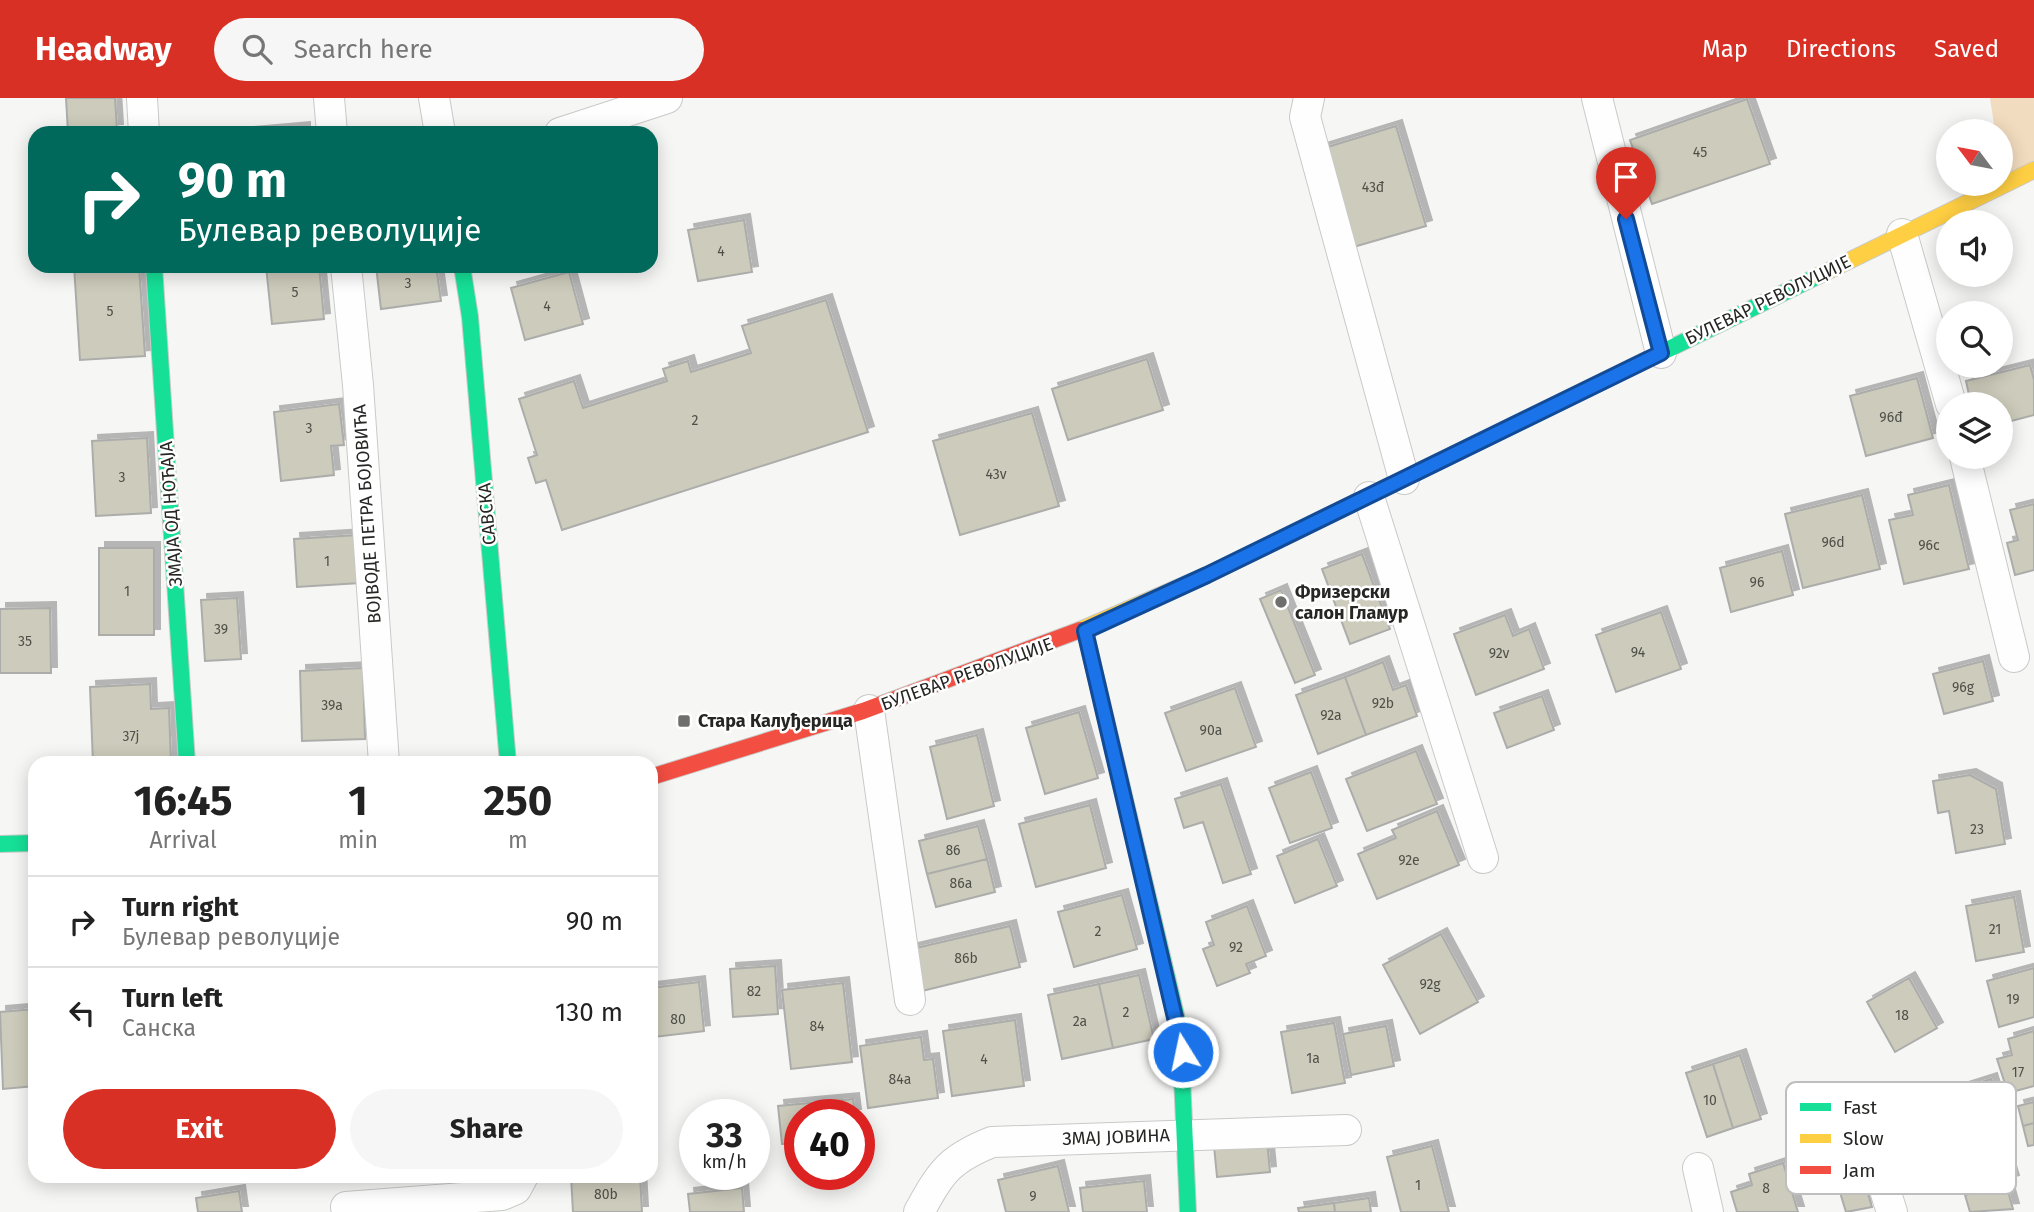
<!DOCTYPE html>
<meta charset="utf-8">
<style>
:root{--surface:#fff;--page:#f6f6f6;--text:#222;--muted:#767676;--line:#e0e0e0;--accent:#d93025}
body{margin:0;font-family:"Fira Sans",sans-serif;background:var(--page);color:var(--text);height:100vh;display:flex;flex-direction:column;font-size:26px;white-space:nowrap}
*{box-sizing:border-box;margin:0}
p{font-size:23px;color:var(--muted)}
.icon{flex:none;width:38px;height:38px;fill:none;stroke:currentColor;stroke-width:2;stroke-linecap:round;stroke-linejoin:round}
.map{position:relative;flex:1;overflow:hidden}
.drawer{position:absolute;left:28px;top:658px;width:630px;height:427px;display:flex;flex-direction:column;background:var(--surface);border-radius:21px;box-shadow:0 4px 18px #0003}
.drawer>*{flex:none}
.banner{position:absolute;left:28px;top:28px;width:630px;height:147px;border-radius:21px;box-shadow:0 4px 18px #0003;background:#00695c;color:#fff;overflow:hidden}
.needle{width:46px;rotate:302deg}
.fabs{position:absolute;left:1936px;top:21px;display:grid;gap:14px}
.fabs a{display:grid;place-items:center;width:77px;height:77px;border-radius:50%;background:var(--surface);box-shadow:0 4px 18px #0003;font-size:35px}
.speed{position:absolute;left:679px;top:1001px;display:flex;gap:14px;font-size:35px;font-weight:700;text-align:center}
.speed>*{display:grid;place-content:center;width:91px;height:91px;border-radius:50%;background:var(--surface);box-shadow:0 4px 18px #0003;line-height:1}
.speed small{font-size:18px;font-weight:400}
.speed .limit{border:10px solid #d22;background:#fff;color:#111}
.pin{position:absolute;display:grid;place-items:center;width:60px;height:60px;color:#fff;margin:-72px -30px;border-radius:50% 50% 50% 0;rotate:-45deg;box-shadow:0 0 7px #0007}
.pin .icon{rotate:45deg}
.me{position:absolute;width:77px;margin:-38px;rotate:350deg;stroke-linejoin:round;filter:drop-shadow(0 0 5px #0008)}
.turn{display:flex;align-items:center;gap:24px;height:147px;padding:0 35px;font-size:32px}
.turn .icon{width:91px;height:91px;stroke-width:2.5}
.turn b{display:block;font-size:49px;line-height:60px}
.eta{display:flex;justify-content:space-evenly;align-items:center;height:119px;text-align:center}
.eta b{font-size:42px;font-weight:700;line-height:49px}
.primary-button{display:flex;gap:14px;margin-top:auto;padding:14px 35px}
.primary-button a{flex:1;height:80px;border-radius:42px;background:var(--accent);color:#fff;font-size:28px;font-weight:700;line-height:80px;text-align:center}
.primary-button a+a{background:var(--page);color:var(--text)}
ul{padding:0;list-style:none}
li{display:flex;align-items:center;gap:21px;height:91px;padding:0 35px;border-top:2px solid var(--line)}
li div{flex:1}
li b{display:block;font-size:26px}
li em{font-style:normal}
header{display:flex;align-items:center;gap:42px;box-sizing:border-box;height:98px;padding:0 35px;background:var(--accent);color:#fff}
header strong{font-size:33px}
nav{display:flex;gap:38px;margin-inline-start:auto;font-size:24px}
.search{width:490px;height:63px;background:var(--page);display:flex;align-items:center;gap:18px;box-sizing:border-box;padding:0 24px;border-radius:38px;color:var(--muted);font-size:26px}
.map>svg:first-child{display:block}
</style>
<header>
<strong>Headway</strong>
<div class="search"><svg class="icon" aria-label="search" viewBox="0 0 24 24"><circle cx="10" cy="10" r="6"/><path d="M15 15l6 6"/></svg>Search here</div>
<nav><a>Map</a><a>Directions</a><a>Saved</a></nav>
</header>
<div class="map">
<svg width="2034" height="1114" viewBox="0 0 2034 1114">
<defs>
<filter id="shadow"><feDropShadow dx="6" dy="-6" stdDeviation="0" flood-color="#0004"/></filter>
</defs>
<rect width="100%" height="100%" fill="#f6f7f5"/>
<path fill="#f2dcbf" d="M1990,0H2034V72L2004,86L2000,33H1995Z"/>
<path fill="#cdcbbb" stroke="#acadab" stroke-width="2" filter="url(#shadow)" d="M66,0H115L117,32L68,35Z
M1747,1L1770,66L1652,106L1630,42Z
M1396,28L1426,128L1350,150L1321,51Z
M304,30V35H248Z
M744,122L752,174L698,183L688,132Z
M74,168H139L145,258L80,262Z
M266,168H319L324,221L272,226Z
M376,168H436L441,203L381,211Z
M569,174L583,226L525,242L511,190Z
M826,202L868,334L562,432L546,382L536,385L528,360L537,357L519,301L574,283L583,310L667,283L663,271L688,263L691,274L751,255L742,228Z
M1147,261L1163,312L1068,342L1052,291Z
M2030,267L2034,282V317L2000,326V306H1971L1966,283Z
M1917,280L1933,340L1866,358L1850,298Z
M339,306L344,347L331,348L334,377L281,383L274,314Z
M1032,315L1059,408L960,437L933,343Z
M147,340L151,415L96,418L92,343Z
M1949,387L1969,471L1904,486L1889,422L1913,417L1908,397Z
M1862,397L1880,471L1803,490L1785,416Z
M2034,406V472L2015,477L2007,445L2018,442L2010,412Z
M358,437L360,485L297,489L294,441Z
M99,450H154V537H99Z
M1782,453L1793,497L1731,514L1720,470Z
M1362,456L1390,531L1350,546L1322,471Z
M1281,492L1315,577L1295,585L1260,501Z
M237,500L241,561L205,563L201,502Z
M50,510L51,575H0V511Z
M1661,514L1681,571L1616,594L1596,537Z
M1505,517L1513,538L1529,531L1544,571L1476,597L1454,536Z
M1983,563L1993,603L1944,616L1933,576Z
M1383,564L1393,592L1406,587L1417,618L1366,637L1345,579Z
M363,570L365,641L302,643L300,573Z
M1345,579L1366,637L1318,656L1296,597Z
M150,586L151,611L169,610L171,665H93L90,589Z
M1235,590L1256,649L1186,673L1165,615Z
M1542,598L1554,632L1507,650L1494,615Z
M1079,614L1098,680L1045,696L1026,630Z
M977,637L994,708L947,721L930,649Z
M1416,653L1437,706L1367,733L1346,681Z
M1311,674L1332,730L1290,745L1269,690Z
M1970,677L1996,691L2005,746L1956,755L1949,713L1938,715L1933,683Z
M1221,686L1251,776L1223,785L1203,724L1184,730L1175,701Z
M1090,707L1106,770L1036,789L1019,726Z
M1437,713L1459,767L1377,801L1358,756L1396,740L1392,732Z
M978,728L987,761L927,776L919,743Z
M1318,741L1337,788L1295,805L1277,758Z
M987,761L995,794L936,809L927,776Z
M1122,797L1137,851L1074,869L1058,814Z
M2014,799L2024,854L1976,863L1966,808Z
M1247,808L1266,858L1246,866L1250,875L1217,888L1203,851L1214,847L1206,824Z
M1010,828L1020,869L922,893L912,851Z
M1441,836L1478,904L1420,936L1383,867Z
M775,868L778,916L733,919L730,871Z
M2034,870V919L1999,929L1987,883Z
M1139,877L1154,941L1113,950L1099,886Z
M1909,880L1937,930L1895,954L1867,904Z
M699,884L704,933L654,939L651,890Z
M843,885L852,964L791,971L782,892Z
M1099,886L1113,950L1062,961L1048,897Z
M35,911V988L3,991L0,914Z
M1015,922L1024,988L952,998L943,933Z
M1334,925L1345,985L1292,995L1281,934Z
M1386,928L1394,968L1351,977L1343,936Z
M2034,933V988L2008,995L1997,961L2012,957L2008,941Z
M921,939L924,962L933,961L938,1000L868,1010L860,948Z
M1740,957L1761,1021L1733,1030L1713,966Z
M1713,966L1733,1030L1707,1039L1686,975Z
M1991,981L2006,1028L1984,1036L1976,1014L1955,1021L1947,995Z
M853,1001L855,1017H800V1045L782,1046L778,1008Z
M2034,1004V1025L2023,1028L2018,1008Z
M2034,1025V1047L2028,1048L2023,1028Z
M2000,1041L2013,1083L1965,1097L1952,1056Z
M1267,1043L1270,1074L1217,1079L1214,1048Z
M1432,1048L1449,1114H1401L1387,1059Z
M1783,1065L1798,1114H1737L1731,1094L1752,1087L1749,1076Z
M1058,1068L1069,1114H1006L998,1082Z
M1860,1070L1872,1109L1846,1114L1835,1078Z
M571,1078H640L642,1114H573Z
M1144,1083L1147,1114H1083L1080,1090Z
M2006,1086L2013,1111L1970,1114L1965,1097Z
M742,1090L744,1114H690L688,1096Z
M239,1093L242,1114H198L196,1100Z
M1369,1100L1371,1114H1335L1334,1105Z
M1334,1105L1335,1114H1299L1298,1110Z"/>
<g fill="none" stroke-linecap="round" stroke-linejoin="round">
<defs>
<path id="street" d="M142,0L144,35
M329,0L332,35
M434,0L440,35
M1309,0L1305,19L1404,381
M1597,0L1661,255
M560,35L667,0
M1902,136L1951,306
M346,168L358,287L384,665
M1965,359L2014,559
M1369,399L1483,760
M869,612L910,902
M1857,1004L1892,1114
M1698,1070L1708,1114
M346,1109L502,1097L516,1091L523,1078
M919,1114C941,1074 949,1061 992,1044L1346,1032"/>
<path id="fast" d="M154,168L187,665
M462,168L470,219L508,665
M1354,405L1818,178
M1085,533L1180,934L1188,1114
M0,746L35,745"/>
<path id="slow" d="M1818,178L2034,72
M1080,532L1207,477L1354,405"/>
<path id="jam" d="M651,679L863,613L1080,532"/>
</defs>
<use href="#street" stroke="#c9cac8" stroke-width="32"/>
<use href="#fast" stroke="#c9cac8" stroke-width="18"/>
<use href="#slow" stroke="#c9cac8" stroke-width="18"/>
<use href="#jam" stroke="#c9cac8" stroke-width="18"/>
<use href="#street" stroke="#fefefe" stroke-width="30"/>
<use href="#fast" stroke="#16e098" stroke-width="16"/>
<use href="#slow" stroke="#ffcf43" stroke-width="16"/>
<use href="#jam" stroke="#f24e42" stroke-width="16"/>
</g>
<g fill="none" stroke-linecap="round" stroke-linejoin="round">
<defs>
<path id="route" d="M1183,954L1085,533L1207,477L1661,255L1626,121"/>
</defs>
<use href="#route" stroke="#114b97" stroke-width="18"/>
<use href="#route" stroke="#1a73e8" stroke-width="12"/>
</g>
<g fill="#6f706e" stroke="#fff" stroke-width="2.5">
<circle cx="1281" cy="504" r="7"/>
<rect x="677" y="616" width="14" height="14" rx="3.5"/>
</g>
<g text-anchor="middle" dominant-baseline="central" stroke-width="5" stroke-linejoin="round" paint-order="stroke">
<g font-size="14" fill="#50504a">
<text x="1700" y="54">45</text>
<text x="1373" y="89">43đ</text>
<text x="721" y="153">4</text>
<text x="408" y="185">3</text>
<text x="295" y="194">5</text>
<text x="547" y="208">4</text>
<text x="110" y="213">5</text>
<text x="1891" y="319">96đ</text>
<text x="695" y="322">2</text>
<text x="309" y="330">3</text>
<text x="996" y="376">43v</text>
<text x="122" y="379">3</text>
<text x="1833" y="444">96d</text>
<text x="1929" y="447">96c</text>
<text x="327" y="463">1</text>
<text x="1757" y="484">96</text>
<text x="127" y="493">1</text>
<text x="221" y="531">39</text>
<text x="25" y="543">35</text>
<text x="1638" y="554">94</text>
<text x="1499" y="555">92v</text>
<text x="1963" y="589">96g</text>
<text x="1383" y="605">92b</text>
<text x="332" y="607">39a</text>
<text x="1331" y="617">92a</text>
<text x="1211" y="632">90a</text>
<text x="131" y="638">37j</text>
<text x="1977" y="731">23</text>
<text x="953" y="752">86</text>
<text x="1409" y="762">92e</text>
<text x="961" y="785">86a</text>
<text x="1995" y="831">21</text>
<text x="1098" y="833">2</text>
<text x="1236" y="849">92</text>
<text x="966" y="860">86b</text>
<text x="1430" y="886">92g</text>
<text x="754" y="893">82</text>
<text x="2013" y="901">19</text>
<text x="1126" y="914">2</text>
<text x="1902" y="917">18</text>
<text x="678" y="921">80</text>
<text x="1080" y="923">2a</text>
<text x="817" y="928">84</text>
<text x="1313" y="960">1a</text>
<text x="984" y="961">4</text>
<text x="2018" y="974">17</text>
<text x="900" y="981">84a</text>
<text x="1710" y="1002">10</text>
<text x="1418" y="1087">1</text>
<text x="1766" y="1090">8</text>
<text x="606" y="1096">80b</text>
<text x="1033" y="1098">9</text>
</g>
<g font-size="18" fill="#262725" stroke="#fff">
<text transform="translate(1768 202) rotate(-26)">БУЛЕВАР РЕВОЛУЦИЈЕ</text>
<text transform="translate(171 416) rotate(-94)">ЗМАЈА ОД НОЋАЈА</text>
<text transform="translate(367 416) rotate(-94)">ВОЈВОДЕ ПЕТРА БОЈОВИЋА</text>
<text transform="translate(487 416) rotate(-95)">САВСКА</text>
<text transform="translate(967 576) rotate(-20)">БУЛЕВАР РЕВОЛУЦИЈЕ</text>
<text transform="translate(1116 1039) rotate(-2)">ЗМАЈ ЈОВИНА</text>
</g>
<g font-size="18" font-weight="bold" fill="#262725" stroke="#fff" text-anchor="start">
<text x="1295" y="494">Фризерски<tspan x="1295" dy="21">салон Гламур</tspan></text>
<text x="698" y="623">Стара Калуђерица</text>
</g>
</g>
<rect x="1786" y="984" width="230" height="112" rx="10" fill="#fff" stroke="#bebebe" stroke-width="2"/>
<rect x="1800" y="1005" width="31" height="8" fill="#16e098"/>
<rect x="1800" y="1036" width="31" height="9" fill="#ffcf43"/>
<rect x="1800" y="1068" width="31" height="8" fill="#f24e42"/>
<g font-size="19" fill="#262725">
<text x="1843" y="1016">Fast</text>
<text x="1843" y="1047">Slow</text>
<text x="1843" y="1079">Jam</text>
</g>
</svg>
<div class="fabs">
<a><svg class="needle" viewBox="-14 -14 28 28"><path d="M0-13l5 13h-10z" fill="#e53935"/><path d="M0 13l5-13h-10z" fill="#767676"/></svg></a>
<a><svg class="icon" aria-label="sound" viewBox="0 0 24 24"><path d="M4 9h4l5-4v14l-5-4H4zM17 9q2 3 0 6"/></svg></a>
<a><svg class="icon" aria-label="search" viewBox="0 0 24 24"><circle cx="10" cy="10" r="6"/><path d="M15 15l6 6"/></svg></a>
<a><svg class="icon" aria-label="layers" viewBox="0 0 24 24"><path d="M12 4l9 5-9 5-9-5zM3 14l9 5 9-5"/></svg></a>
</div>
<div class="speed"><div>33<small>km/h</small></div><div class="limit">40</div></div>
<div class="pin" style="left:1626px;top:121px;background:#d93025"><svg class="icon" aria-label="arrive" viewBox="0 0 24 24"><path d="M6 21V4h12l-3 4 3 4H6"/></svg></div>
<svg class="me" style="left:1183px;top:954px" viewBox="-20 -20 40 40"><circle r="17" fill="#1a73e8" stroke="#fff" stroke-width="3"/><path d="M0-11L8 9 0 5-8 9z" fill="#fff"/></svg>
<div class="banner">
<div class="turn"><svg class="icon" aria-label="right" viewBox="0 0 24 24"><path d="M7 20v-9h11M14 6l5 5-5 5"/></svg><div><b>90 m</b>Булевар револуције</div></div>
</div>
<section class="drawer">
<div class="eta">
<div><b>16:45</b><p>Arrival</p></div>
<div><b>1</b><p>min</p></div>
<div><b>250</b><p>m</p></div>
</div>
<ul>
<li><svg class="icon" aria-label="right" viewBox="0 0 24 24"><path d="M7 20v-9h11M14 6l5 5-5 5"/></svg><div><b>Turn right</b><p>Булевар револуције</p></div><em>90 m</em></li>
<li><svg class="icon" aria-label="left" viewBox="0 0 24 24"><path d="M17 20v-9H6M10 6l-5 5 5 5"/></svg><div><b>Turn left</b><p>Санска</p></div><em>130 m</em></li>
</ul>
<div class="primary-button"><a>Exit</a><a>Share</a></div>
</section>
</div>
